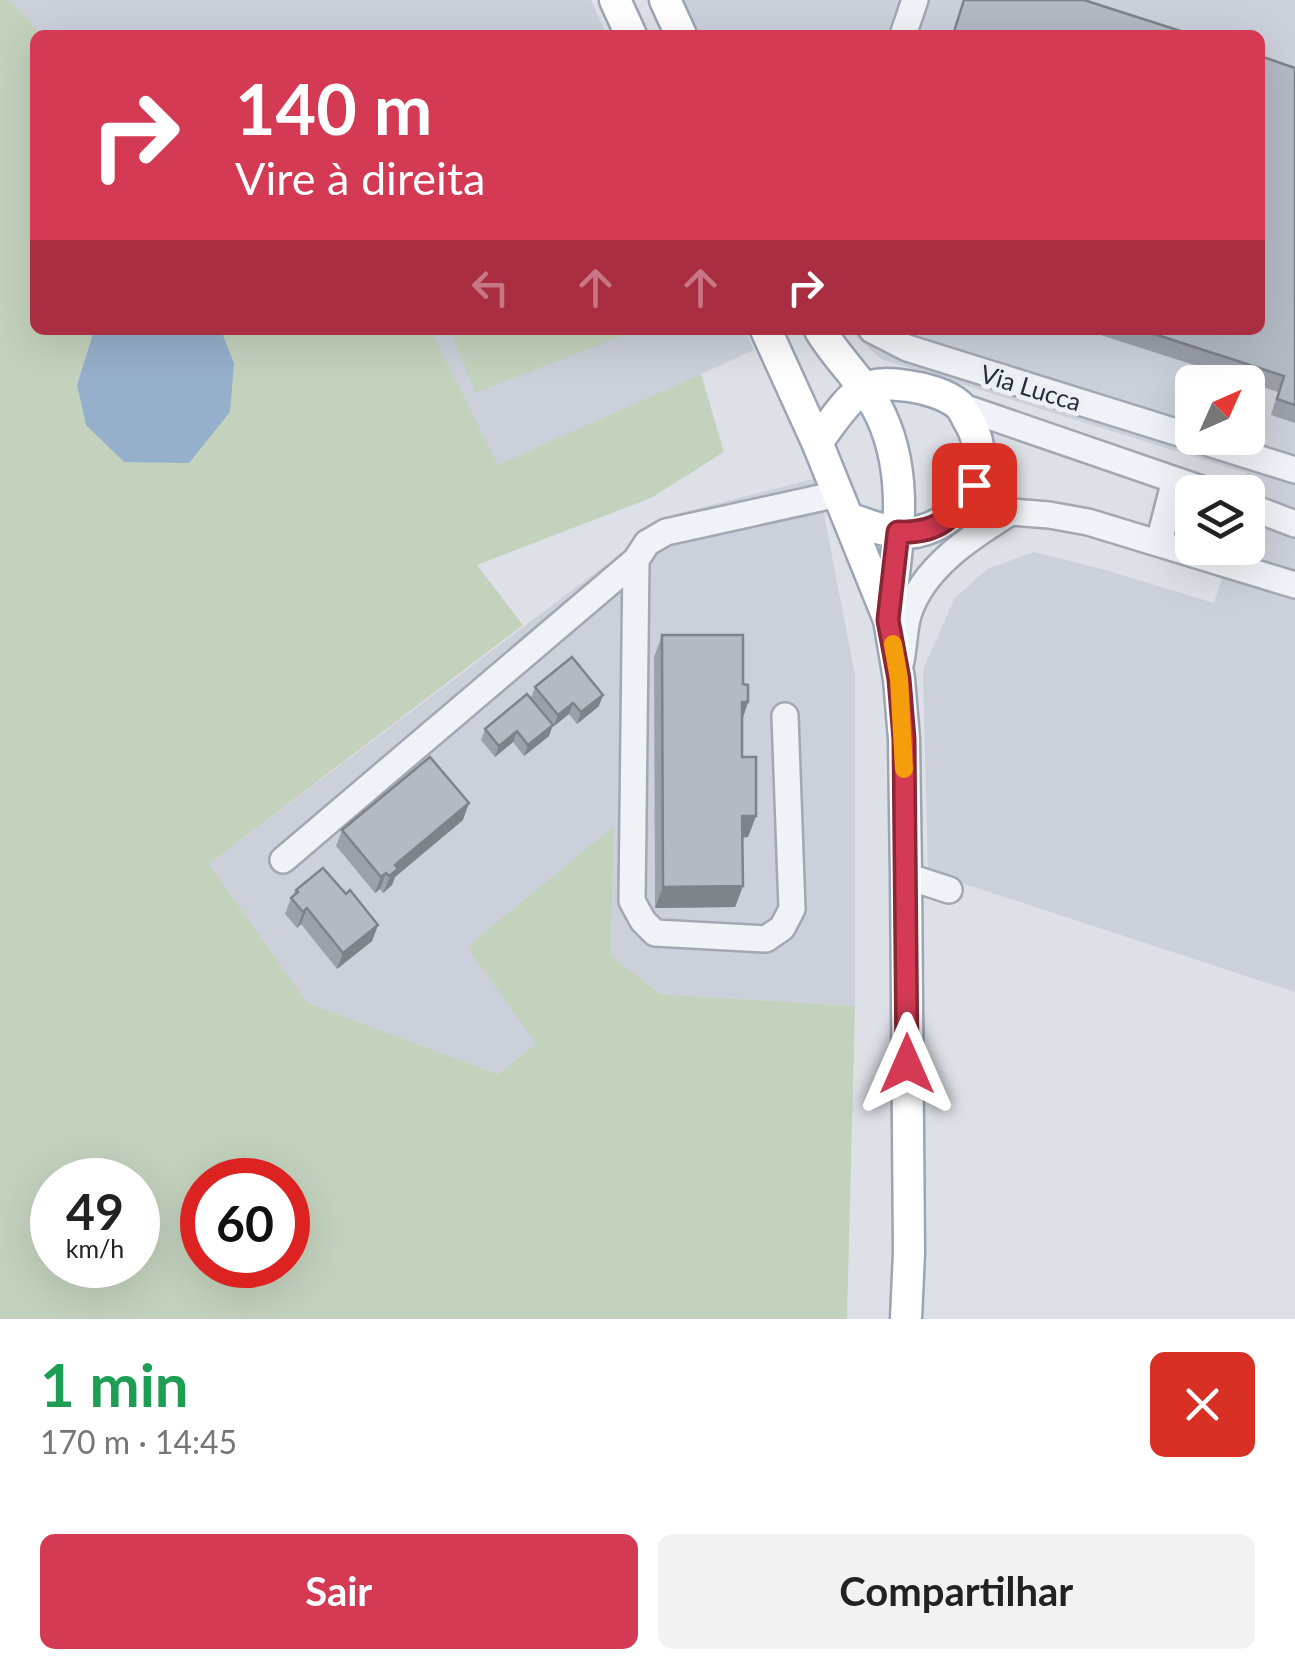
<!DOCTYPE html>
<html lang="pt">
<meta charset="utf-8">
<style>
:root{--surface:#fff;--page:#f2f2f2;--text:#222;--muted:#767676;--accent:#d43a53}
body{margin:0;font-family:Lato,sans-serif;background:var(--page);color:var(--text);height:100vh;display:flex;flex-direction:column;font-size:38px;white-space:nowrap}
*{box-sizing:border-box;margin:0}
p{font-size:32px;color:var(--muted)}
.icon{flex:none;width:55px;height:55px;fill:none;stroke:currentColor;stroke-width:2;stroke-linecap:round;stroke-linejoin:round}
.map{position:relative;height:1319px;overflow:hidden}
.details{display:flex;flex-direction:column;background:var(--surface);flex:1}
.details>*{flex:none}
.banner{position:absolute;left:30px;top:30px;width:1235px;height:305px;border-radius:15px;box-shadow:0 10px 40px #0002;background:#d43a53;color:#fff;overflow:hidden}
.needle{width:65px;rotate:45deg}
.tools{position:absolute;left:1175px;top:365px;display:grid;gap:20px}
.tools a{display:grid;place-items:center;width:90px;height:90px;border-radius:15px;background:var(--surface);box-shadow:0 10px 40px #0002;font-size:50px}
.speed{position:absolute;left:30px;top:1158px;display:flex;gap:20px;font-size:50px;font-weight:700;text-align:center}
.speed>*{display:grid;place-content:center;width:130px;height:130px;border-radius:50%;background:var(--surface);box-shadow:0 10px 40px #0002;line-height:1}
.speed small{font-size:25px;font-weight:400}
.speed .limit{border:15px solid #d22;background:#fff;color:#111}
.pin{position:absolute;display:grid;place-items:center;width:85px;height:85px;color:#fff;margin:-42px;border-radius:20px;box-shadow:0 5px 15px #0006}
.me{position:absolute;width:110px;margin:-55px;rotate:0deg;stroke-linejoin:round;filter:drop-shadow(0 0 8px #0008)}
.turn{display:flex;align-items:center;gap:35px;height:210px;padding:0 40px;font-size:45px}
.turn .icon{width:130px;height:130px;stroke-width:2.5}
.turn b{display:block;font-size:70px;line-height:85px}
.lanes{display:flex;align-items:center;height:95px;padding:0 40px;background:#0003;justify-content:center;gap:50px;direction:ltr}
.lanes .off{opacity:.35}
.round{display:grid;place-items:center;flex:none;width:105px;height:105px;border-radius:15px;background:var(--page)}
.overview{display:flex;align-items:center;justify-content:space-between;height:170px;padding:0 40px}
h1{font-size:60px;font-weight:700;line-height:75px;color:#1e9e55}
.action{display:flex;gap:20px;margin-top:auto;padding:20px 40px}
.action a{flex:1;height:115px;border-radius:15px;background:var(--accent);color:#fff;font-size:40px;font-weight:700;line-height:115px;text-align:center}
.action a+a{background:var(--page);color:var(--text)}
.map>svg:first-child{display:block}
</style>
<div class="map">
<svg width="1295" height="1319" viewBox="0 0 1295 1319">
<rect width="100%" height="100%" fill="#dde1e7"/>
<path fill="#cbd0da" fill-rule="evenodd" d="M10,0H591L607,35H43Z
M683,0H1295V992L928,872L923,670L954,599L987,569L1034,552L1109,571L1214,603L1231,548H1248V492H1245L1246,473L881,359L849,330H1260V35H696L685,10ZM1192,382H1248V438H1192Z
M431,330H745L754,350L498,466Z
M817,478L855,675V1006L660,994L611,955L614,827L536,1044L498,1074L308,1003L209,864L672,515Z"/>
<path fill="#c3d2bd" fill-rule="evenodd" d="M0,0H10L43,35H35V330H94L77,385L86,424L124,462L234,363L221,330H431L498,465L701,374L724,452L651,498L477,565L523,625L209,864L308,1003L498,1074L536,1044L467,947L614,826L611,955L660,994L855,1006L847,1319H0ZM52,1180H138V1265H52ZM202,1180H288V1265H202Z
M450,330H637L475,393Z"/>
<path fill="#96afca" d="M94,330H221L234,363L230,412L189,463L124,462L86,425L77,385Z"/>
<g fill="none" stroke-linecap="round" stroke-linejoin="round">
<defs>
<path id="minor" d="M903,35L915,0
M872,330L907,348L1192,437
M960,406L1210,492
M1193,438L1295,470
M1248,506L1295,524
M957,512H1011L1049,515L1088,522L1295,585
M1159,542L1175,480
M901,661C904,646 904,629 908,615C923,567 971,537 1011,512
M785,716L792,909L782,928L766,939L655,933L643,921L632,901L636,560L647,543L666,532L838,494
M283,860L636,560
M906,876L949,890"/>
<path id="major" d="M615,0L631,35
M665,0L681,35
M766,330L817,442L889,620L899,679L904,739L906,876L909,1252L906,1319
M820,330C836,357 860,379 876,406C912,471 897,545 889,614
M817,442C829,427 846,399 863,389C875,382 894,384 908,386C924,388 946,394 959,405C964,410 967,419 971,425C994,469 964,523 916,532C894,536 869,525 848,518"/>
</defs>
<use href="#minor" stroke="#a2a8b1" stroke-width="30"/>
<use href="#major" stroke="#9ca5b4" stroke-width="35"/>
<use href="#minor" stroke="#eff2f6" stroke-width="25"/>
<use href="#major" stroke="#fff" stroke-width="30"/>
</g>
<path fill="#9ba0a9" d="M1295,68V423L1271,415L1278,392L1085,330H1260Z
M662,635L743,684L742,757L756,816L748,837L743,838V886L735,907L655,908L654,657Z
M535,687L599,706L577,724L569,714L554,726L531,698Z
M485,729L549,736L524,756L513,742L495,757L481,740Z
M463,820L395,877L392,885L383,893L380,889L375,893L336,846L342,830Z
M296,890L378,925L372,941L337,969L301,924L297,928L285,914L291,898Z"/>
<path fill="#7e8289" d="M603,695L599,706L577,724L581,712Z
M742,702H748L741,724Z
M573,703L569,714L554,726L558,715Z
M553,725L549,736L524,756L528,745Z
M517,731L513,742L495,757L499,746Z
M469,803L463,820L395,877L392,885L383,893L395,865Z
M742,816H756L748,837L735,838Z
M386,873L380,889L375,893L381,877Z
M743,886L735,907L655,908L663,887Z
M307,908L301,924L297,928L303,912Z
M378,925L372,941L337,969L343,953Z"/>
<path fill="#b4bac4" stroke="#7e8289" stroke-width="2.5" d="M964,0H1084L1193,35H953Z
M1260,56L1295,68V405L1277,399L1284,376L1142,330H1260Z
M662,635H743V684L748,685V702H742V757H756V816H742L743,886L663,887Z
M572,657L603,695L581,712L573,703L558,715L535,687Z
M527,694L553,725L528,745L517,731L499,746L485,729Z
M430,757L469,803L395,865L398,869L389,876L386,873L381,877L342,830Z
M323,868L346,894L350,890L378,925L343,953L307,908L303,912L291,898L298,892L296,890Z"/>
<g fill="none" stroke-linecap="round" stroke-linejoin="round">
<defs>
<path id="route" d="M907,1064L904,739L899,679L888,620L898,532C939,534 954,517 974,485"/>
</defs>
<use href="#route" stroke="#8a2636" stroke-width="25"/>
<use href="#route" stroke="#d43a53" stroke-width="18"/>
<path stroke="#f59e0b" stroke-width="18" d="M893,644L899,679L904,769"/>
</g>
<g text-anchor="middle" dominant-baseline="central" stroke-width="10" stroke-linejoin="round" paint-order="stroke">
<g font-size="25" fill="#262f3f" stroke="#ecf0f5">
<text transform="translate(1031 387) rotate(17)">Via Lucca</text>
</g>
</g>
</svg>
<div class="tools">
<a><svg class="needle" viewBox="-14 -14 28 28"><path d="M0-13l5 13h-10z" fill="#e53935"/><path d="M0 13l5-13h-10z" fill="#767676"/></svg></a>
<a><svg class="icon" aria-label="layers" viewBox="0 0 24 24"><path d="M12 4l9 5-9 5-9-5zM3 14l9 5 9-5"/></svg></a>
</div>
<div class="speed"><div>49<small>km/h</small></div><div class="limit">60</div></div>
<div class="pin" style="left:974px;top:485px;background:#d93025"><svg class="icon" aria-label="arrive" viewBox="0 0 24 24"><path d="M6 21V4h12l-3 4 3 4H6"/></svg></div>
<svg class="me" style="left:907px;top:1064px" viewBox="-20 -20 40 40"><path d="M0-17L14 15 0 8-14 15z" fill="#d43a53" stroke="#fff" stroke-width="4"/></svg>
<div class="banner">
<div class="turn"><svg class="icon" aria-label="right" viewBox="0 0 24 24"><path d="M7 20v-9h11M14 6l5 5-5 5"/></svg><div><b>140 m</b>Vire à direita</div></div>
<div class="lanes"><svg class="icon off" aria-label="left" viewBox="0 0 24 24"><path d="M17 20v-9H6M10 6l-5 5 5 5"/></svg><svg class="icon off" aria-label="ahead" viewBox="0 0 24 24"><path d="M12 20V5M6 11l6-6 6 6"/></svg><svg class="icon off" aria-label="ahead" viewBox="0 0 24 24"><path d="M12 20V5M6 11l6-6 6 6"/></svg><svg class="icon" aria-label="right" viewBox="0 0 24 24"><path d="M7 20v-9h11M14 6l5 5-5 5"/></svg></div>
</div>
</div>
<section class="details">
<div class="overview"><div><h1>1 min</h1><p>170 m · 14:45</p></div><a class="round" style="background:#d93025;color:#fff"><svg class="icon" aria-label="close" viewBox="0 0 24 24"><path d="M6 6l12 12M18 6L6 18"/></svg></a></div>
<div class="action"><a>Sair</a><a>Compartilhar</a></div>
</section>
